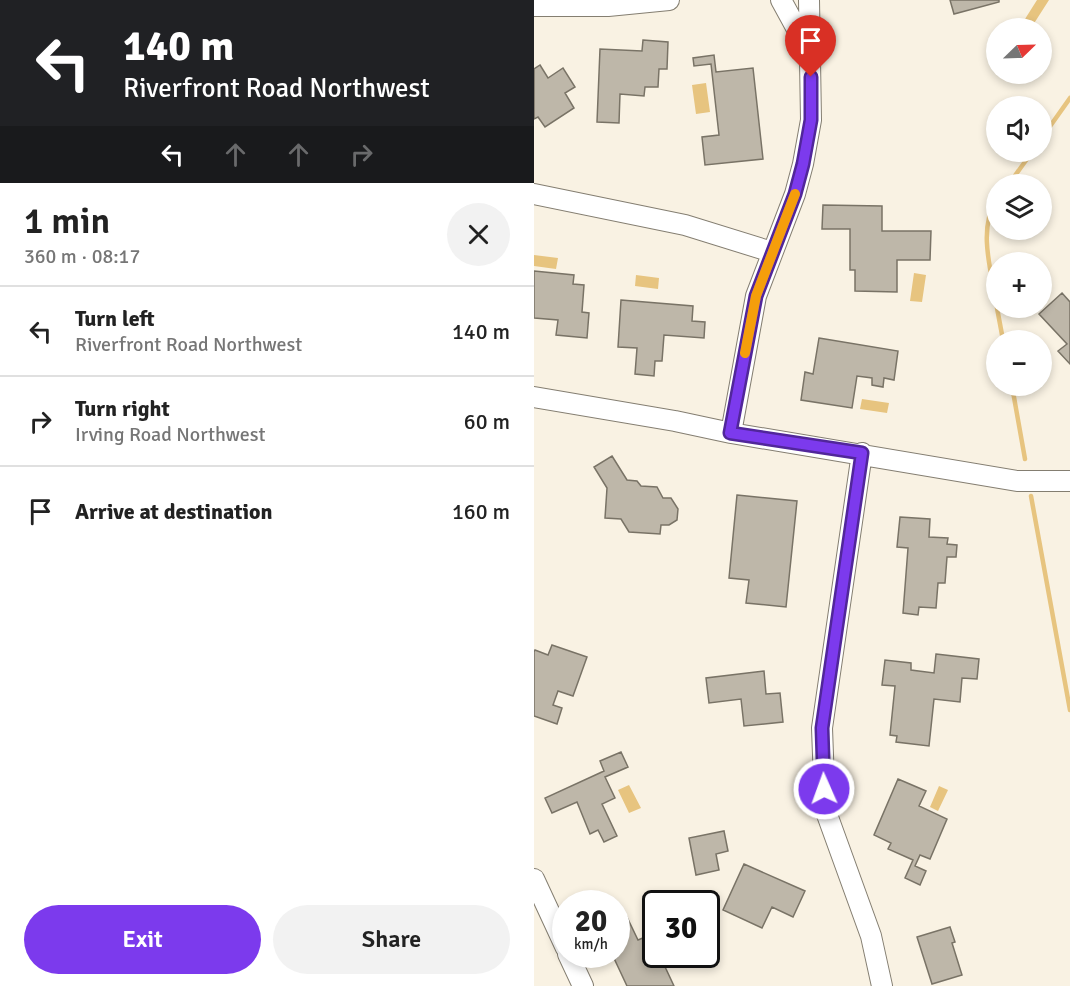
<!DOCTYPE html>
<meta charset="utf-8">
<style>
:root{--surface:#fff;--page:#f2f2f2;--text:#222;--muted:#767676;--line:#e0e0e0;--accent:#7c3aed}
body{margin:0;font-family:Signika,sans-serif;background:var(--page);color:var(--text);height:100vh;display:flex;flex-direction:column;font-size:22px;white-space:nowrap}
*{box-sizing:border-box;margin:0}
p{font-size:20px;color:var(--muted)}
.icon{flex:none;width:33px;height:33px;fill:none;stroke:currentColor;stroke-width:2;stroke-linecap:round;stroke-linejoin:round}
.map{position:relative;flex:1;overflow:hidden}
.side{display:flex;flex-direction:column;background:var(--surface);width:534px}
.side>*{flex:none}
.guide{background:#202124;color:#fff;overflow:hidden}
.needle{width:39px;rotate:67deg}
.fabs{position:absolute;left:452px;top:18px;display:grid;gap:12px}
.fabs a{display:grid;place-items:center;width:66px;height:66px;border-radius:50%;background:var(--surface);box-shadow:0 3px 9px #0003;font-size:30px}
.speed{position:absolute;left:18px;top:890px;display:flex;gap:12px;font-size:30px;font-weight:700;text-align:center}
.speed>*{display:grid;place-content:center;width:78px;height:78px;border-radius:50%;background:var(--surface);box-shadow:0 3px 9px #0003;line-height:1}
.speed small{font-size:15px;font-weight:400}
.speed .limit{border:3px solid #111;border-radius:9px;background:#fff;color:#111}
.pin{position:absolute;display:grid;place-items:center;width:51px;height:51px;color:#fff;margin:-62px -26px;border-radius:50% 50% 50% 0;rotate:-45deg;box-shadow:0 0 6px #0007}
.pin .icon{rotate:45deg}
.me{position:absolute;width:66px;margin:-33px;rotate:358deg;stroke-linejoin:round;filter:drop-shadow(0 0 4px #0008)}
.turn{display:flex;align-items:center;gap:21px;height:126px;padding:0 24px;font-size:27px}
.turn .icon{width:78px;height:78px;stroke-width:2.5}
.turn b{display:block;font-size:42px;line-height:51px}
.lanes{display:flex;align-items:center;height:57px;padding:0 24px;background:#0003;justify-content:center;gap:30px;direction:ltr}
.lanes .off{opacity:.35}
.round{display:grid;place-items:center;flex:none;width:63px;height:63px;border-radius:32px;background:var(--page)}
.summary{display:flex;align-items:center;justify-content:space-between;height:102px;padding:0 24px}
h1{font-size:36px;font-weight:600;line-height:45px}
.primary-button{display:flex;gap:12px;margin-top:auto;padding:12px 24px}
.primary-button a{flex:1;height:69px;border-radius:36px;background:var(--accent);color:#fff;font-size:24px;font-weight:600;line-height:69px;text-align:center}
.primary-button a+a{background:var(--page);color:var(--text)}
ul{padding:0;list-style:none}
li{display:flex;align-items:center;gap:18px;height:90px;padding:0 24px;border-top:2px solid var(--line)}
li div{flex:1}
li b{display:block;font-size:22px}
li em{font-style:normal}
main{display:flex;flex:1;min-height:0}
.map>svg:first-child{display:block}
</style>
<main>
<section class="side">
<div class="guide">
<div class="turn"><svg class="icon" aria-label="left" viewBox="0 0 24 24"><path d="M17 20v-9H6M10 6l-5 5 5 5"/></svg><div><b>140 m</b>Riverfront Road Northwest</div></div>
<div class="lanes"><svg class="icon" aria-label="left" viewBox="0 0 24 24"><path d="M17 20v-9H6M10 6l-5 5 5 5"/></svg><svg class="icon off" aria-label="ahead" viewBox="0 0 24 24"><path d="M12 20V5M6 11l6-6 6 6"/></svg><svg class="icon off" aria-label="ahead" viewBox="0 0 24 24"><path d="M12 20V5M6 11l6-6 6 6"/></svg><svg class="icon off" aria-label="right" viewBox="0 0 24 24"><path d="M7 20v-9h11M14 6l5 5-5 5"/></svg></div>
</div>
<div class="summary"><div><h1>1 min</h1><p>360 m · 08:17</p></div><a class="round"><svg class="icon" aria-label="close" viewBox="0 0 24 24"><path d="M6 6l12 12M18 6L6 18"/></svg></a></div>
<ul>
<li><svg class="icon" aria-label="left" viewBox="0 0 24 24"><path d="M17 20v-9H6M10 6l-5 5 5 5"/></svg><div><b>Turn left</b><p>Riverfront Road Northwest</p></div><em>140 m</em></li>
<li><svg class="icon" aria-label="right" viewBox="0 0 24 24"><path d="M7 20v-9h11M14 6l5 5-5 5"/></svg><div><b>Turn right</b><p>Irving Road Northwest</p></div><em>60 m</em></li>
<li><svg class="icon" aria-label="arrive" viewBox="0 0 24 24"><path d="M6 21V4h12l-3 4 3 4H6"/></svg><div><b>Arrive at destination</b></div><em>160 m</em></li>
</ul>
<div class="primary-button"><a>Exit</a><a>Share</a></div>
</section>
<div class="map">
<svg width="536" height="986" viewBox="0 0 536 986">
<rect width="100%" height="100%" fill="#f9f2e3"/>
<path fill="#e7c47f" d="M503,0H515L499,25L491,19Z
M172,83L176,112L162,114L158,85Z
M0,255L24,258L22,269L0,266Z
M380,273L392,275L388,302L376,301Z
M102,275L125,278L124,289L101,286Z
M328,399L355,403L353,413L326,409Z
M95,785L107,808L95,813L84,790Z
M405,786L414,790L404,811L396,807Z"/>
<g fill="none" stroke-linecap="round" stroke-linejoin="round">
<path stroke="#e7c47f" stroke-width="4.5" d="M507,139L536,98
M475,184L498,152
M462,202C444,228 457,271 462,300
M463,308L469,340
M478,386L491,459
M497,496L536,710"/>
</g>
<path fill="#beb7a9" stroke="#797366" stroke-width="1.5" d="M416,0H465V2L420,14Z
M109,40L134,42L133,69H125L124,87H111L110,96L86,94L85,123L63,122L66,49L108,51Z
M180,55L182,72L219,68L229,159L171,165L168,137L185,135L177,64L160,66L159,58Z
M6,65L14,78L29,68L41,87L31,93L40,108L11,127L4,117L0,119V69Z
M289,205L348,206V231H397L396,260H363V292L321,291V270H316V229H288Z
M0,271L40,275L39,284L50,285L48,312L55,313L53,338L22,335L24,320L0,318Z
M528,293L536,302V364L524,351L533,344L505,314Z
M87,300L159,306L158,321L171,322L170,338L130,335L128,361H121L120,376L101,374L103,348L84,347Z
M285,338L364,351L360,380L350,378L349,387L338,385V378L323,376L318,408L267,400L271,372L279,374Z
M78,456L93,480L103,481L107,486L123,487L129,498H137L144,509L143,520L135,525H127L126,534L95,532L87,519L71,518L73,488L60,467Z
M203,495L263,501L252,607L212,603L215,580L195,578Z
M366,517L396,519L395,537L414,538L413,544L423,545L422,557H413L411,583H404L402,608L385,607L384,615L369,613L374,548L363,547Z
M18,645L53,657L39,696L24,691L19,705L28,708L23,724L0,716V652L1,650L14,655Z
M402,654L445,659L443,679L428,678L426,702L400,699L395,746L362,742L363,736L356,735L361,686L348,685L351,660L377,663V670L400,673Z
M230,671L232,694L246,693L249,722L210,726L207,699L175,703L172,678Z
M87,752L94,767L71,777L81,798L68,804L83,836L70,842L64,830L56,834L43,802L18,813L11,798L70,771L66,761Z
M364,779L392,791L385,806L413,819L396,859L386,855L381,866L392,871L386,885L371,878L379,860L354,849L357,843L340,835Z
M190,831L194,851L182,854L185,870L162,875L155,838Z
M210,864L271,891L259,917L238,907L228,928L189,910Z
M92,915L104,940L116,935L122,946V954H125L140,986H93L78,954H82V919Z
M416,927L421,942L418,943L428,975L398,984L383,937Z"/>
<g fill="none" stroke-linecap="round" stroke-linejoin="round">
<defs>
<path id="minor" d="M247,0L276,53
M0,6H74L135,0
M0,194L151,225L238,252
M0,397L141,421L197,433L483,481H536
M197,433L222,296L261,194L269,164L277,120L275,0
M328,453L288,728L291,809L337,936L348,986
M0,879L32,948
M34,954L49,986"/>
</defs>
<use href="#minor" stroke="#847e71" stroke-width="22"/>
<use href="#minor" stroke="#fff" stroke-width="20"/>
</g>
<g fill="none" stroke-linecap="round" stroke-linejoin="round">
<defs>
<path id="route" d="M277,77V120L269,164L261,194L222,296L196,433L328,453L288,728L290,789"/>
</defs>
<use href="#route" stroke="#51269a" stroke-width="15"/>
<use href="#route" stroke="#7c3aed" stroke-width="10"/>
<path stroke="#f59e0b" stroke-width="10" d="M211,353L222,296L261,194"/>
</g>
</svg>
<div class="fabs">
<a><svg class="needle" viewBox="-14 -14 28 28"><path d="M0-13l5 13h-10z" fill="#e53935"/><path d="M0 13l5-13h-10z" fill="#767676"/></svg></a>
<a><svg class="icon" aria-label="sound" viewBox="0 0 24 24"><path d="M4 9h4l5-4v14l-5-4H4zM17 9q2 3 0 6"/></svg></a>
<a><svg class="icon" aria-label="layers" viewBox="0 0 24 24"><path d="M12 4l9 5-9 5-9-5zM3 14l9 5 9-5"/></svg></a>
<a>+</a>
<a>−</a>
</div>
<div class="speed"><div>20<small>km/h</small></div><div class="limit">30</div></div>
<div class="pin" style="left:277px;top:77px;background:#d93025"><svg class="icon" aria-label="arrive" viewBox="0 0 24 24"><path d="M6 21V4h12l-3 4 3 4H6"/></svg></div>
<svg class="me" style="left:290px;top:789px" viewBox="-20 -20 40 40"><circle r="17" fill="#7c3aed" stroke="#fff" stroke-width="3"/><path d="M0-11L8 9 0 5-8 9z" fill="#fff"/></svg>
</div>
</main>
